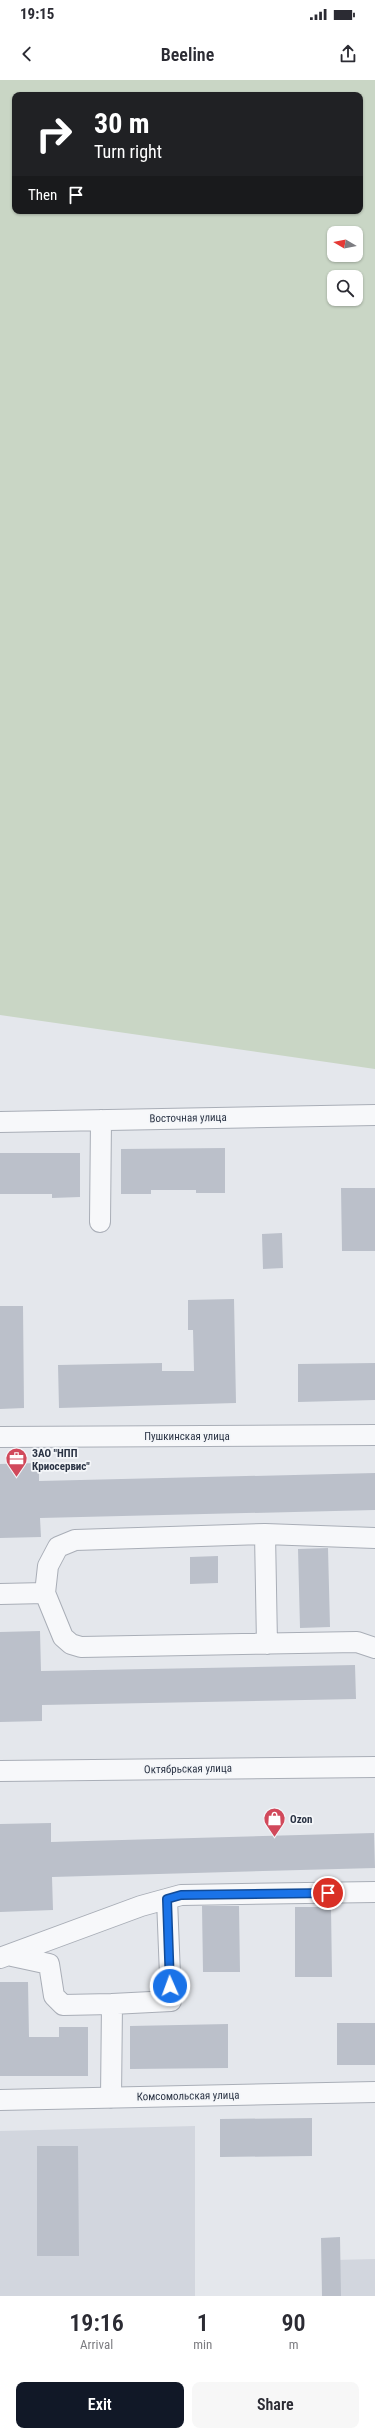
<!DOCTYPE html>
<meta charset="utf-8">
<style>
:root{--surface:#fff;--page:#f7f7f7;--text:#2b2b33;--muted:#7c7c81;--accent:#111827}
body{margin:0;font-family:"Roboto Condensed",sans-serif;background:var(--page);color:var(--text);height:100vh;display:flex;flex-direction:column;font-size:15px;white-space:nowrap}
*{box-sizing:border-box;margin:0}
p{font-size:13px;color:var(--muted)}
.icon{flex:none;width:22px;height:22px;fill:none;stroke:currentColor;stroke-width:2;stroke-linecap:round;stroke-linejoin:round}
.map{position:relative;height:2216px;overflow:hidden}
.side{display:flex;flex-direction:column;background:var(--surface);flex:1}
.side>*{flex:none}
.hud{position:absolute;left:12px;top:12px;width:351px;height:122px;border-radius:8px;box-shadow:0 1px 3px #0004;background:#202124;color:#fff;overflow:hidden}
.needle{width:26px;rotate:280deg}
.fabs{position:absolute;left:327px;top:146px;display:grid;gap:8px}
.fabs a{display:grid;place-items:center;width:36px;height:36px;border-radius:8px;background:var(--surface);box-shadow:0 1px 3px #0004;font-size:20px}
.pin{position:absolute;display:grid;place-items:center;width:34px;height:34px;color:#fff;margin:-17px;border:2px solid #fff;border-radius:50%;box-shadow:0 1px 4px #0007}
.me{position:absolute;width:44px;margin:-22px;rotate:358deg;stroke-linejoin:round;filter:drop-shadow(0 0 3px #0008)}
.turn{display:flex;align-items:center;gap:14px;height:84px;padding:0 16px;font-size:18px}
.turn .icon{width:52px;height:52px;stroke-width:2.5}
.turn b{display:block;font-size:28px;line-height:34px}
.then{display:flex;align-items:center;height:38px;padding:0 16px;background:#0003;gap:8px;font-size:15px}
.eta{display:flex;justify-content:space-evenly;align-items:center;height:68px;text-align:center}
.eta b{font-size:24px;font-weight:600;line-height:28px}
.button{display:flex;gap:8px;margin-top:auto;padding:8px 16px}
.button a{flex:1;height:46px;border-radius:8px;background:var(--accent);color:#fff;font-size:16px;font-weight:600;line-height:46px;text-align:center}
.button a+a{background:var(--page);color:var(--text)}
.status{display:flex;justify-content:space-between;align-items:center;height:28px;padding:0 20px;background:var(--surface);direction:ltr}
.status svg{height:11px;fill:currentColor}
header{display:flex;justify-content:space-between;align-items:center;height:52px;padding:0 16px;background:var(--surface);font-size:18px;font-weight:600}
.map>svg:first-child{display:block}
</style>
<div class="status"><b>19:15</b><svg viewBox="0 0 49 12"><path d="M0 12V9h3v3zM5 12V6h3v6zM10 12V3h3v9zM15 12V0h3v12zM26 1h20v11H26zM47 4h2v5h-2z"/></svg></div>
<header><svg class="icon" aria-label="back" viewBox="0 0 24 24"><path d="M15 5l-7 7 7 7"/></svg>Beeline<svg class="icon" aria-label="share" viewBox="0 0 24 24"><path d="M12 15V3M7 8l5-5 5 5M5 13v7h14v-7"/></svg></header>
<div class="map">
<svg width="375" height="2216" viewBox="0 0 375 2216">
<rect width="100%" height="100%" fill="#e4e7ec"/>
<path fill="#d2d6de" d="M195,2046V2216H0V2051Z
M375,2179V2216H336L335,2180Z"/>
<path fill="#c9d6c5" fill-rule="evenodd" d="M0,0H375V989L0,935ZM15,15H360V131H15ZM334,153H356V175H334ZM334,197H356V219H334Z"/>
<path fill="#bbc0ca" d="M225,1068V1113H196V1110H151V1114H121V1069Z
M0,1073H80V1117L52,1118V1114H0Z
M341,1108H375V1171H342Z
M282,1153L283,1188L263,1189L262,1154Z
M234,1219L236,1323L59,1328L58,1285L162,1283V1291H194L193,1250H188V1220Z
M0,1226H23L24,1328L0,1329Z
M375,1283V1320L298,1322V1284Z
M39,1383V1401L375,1393V1430L40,1438L41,1457L0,1458V1384Z
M328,1468L330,1547L300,1548L298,1469Z
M218,1476V1503L190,1504V1477Z
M40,1551L41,1591L355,1585L356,1619L42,1625V1641L0,1642V1552Z
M51,1743V1762L374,1753L375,1788L52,1797L53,1830L0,1832V1744Z
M202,1826H239L240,1892H203Z
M295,1827H331L332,1897H295Z
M0,1902H28L29,1957H59V1947H88V1996H0Z
M337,1943H375V1985H337Z
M228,1944V1988L130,1989V1946Z
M312,2038V2076L220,2077V2039Z
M37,2066H78L79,2176H37Z
M340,2157L341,2216H322L321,2158Z"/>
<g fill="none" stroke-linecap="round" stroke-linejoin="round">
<defs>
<path id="minor" d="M0,1042L375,1035
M100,1142L101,1040
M0,1357L375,1355
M265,1454L267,1564
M375,1458L265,1454L75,1460L58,1467L48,1486L45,1513L63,1557L71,1564L81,1567L357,1562L375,1568
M0,1514L45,1513
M0,1691L375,1687
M12,1876L49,1884L54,1916L63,1925L112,1924
M0,1878L141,1826L181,1815L375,1812
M111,2018L112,1924L171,1921L167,1819
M0,2020L375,2012"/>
</defs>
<use href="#minor" stroke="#a9aeb7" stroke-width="22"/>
<use href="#minor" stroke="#f7f8fa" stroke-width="20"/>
</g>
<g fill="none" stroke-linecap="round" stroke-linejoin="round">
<defs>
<path id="route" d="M170,1906L167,1819L181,1815L328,1813"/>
</defs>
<use href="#route" stroke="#114b97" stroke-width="10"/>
<use href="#route" stroke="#1a73e8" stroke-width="7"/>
</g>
<defs>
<symbol id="office-pin" viewBox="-11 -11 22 30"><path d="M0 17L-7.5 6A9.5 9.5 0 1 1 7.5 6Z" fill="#d1495b" stroke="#f4f6f9"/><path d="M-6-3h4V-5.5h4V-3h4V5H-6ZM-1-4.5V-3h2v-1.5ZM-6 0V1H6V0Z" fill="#fff"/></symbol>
<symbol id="shop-pin" viewBox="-11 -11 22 30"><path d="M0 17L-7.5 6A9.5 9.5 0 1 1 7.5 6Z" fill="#d1495b" stroke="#f4f6f9"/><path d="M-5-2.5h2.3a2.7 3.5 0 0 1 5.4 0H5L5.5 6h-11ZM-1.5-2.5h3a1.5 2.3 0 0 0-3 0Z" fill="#fff"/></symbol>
</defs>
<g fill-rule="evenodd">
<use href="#office-pin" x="4" y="1366" width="25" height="34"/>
<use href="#shop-pin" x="262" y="1726" width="25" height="34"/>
</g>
<g text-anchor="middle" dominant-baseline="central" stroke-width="3.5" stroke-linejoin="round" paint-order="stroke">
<g font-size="11" fill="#2b3445" stroke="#f4f6f9">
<text transform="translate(188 1038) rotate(-1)">Восточная улица</text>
<text x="187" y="1356">Пушкинская улица</text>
<text transform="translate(188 1689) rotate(-1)">Октябрьская улица</text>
<text transform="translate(188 2016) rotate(-1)">Комсомольская улица</text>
</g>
<g font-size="11" font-weight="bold" fill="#2b3445" stroke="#f4f6f9" text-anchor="start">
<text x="32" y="1373">ЗАО "НПП<tspan x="32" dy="13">Криосервис"</tspan></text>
<text x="290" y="1739">Ozon</text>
</g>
</g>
</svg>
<div class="fabs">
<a><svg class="needle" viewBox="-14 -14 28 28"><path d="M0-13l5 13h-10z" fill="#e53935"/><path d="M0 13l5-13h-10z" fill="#7c7c81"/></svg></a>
<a><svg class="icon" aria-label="search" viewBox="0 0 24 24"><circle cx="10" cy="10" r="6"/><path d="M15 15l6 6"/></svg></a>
</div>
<div class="pin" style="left:328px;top:1813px;background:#d93025"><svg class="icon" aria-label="arrive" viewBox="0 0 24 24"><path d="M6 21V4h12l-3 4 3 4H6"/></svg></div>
<svg class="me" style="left:170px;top:1906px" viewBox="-20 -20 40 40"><circle r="17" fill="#1a73e8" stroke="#fff" stroke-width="3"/><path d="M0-11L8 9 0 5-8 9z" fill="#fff"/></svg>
<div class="hud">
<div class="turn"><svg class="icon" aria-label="right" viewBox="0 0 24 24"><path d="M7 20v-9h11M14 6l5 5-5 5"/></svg><div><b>30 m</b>Turn right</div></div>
<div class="then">Then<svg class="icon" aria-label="arrive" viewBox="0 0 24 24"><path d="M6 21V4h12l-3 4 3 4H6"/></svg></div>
</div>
</div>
<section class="side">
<div class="eta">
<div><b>19:16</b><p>Arrival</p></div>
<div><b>1</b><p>min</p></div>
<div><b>90</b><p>m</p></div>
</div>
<div class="button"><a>Exit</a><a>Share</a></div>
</section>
